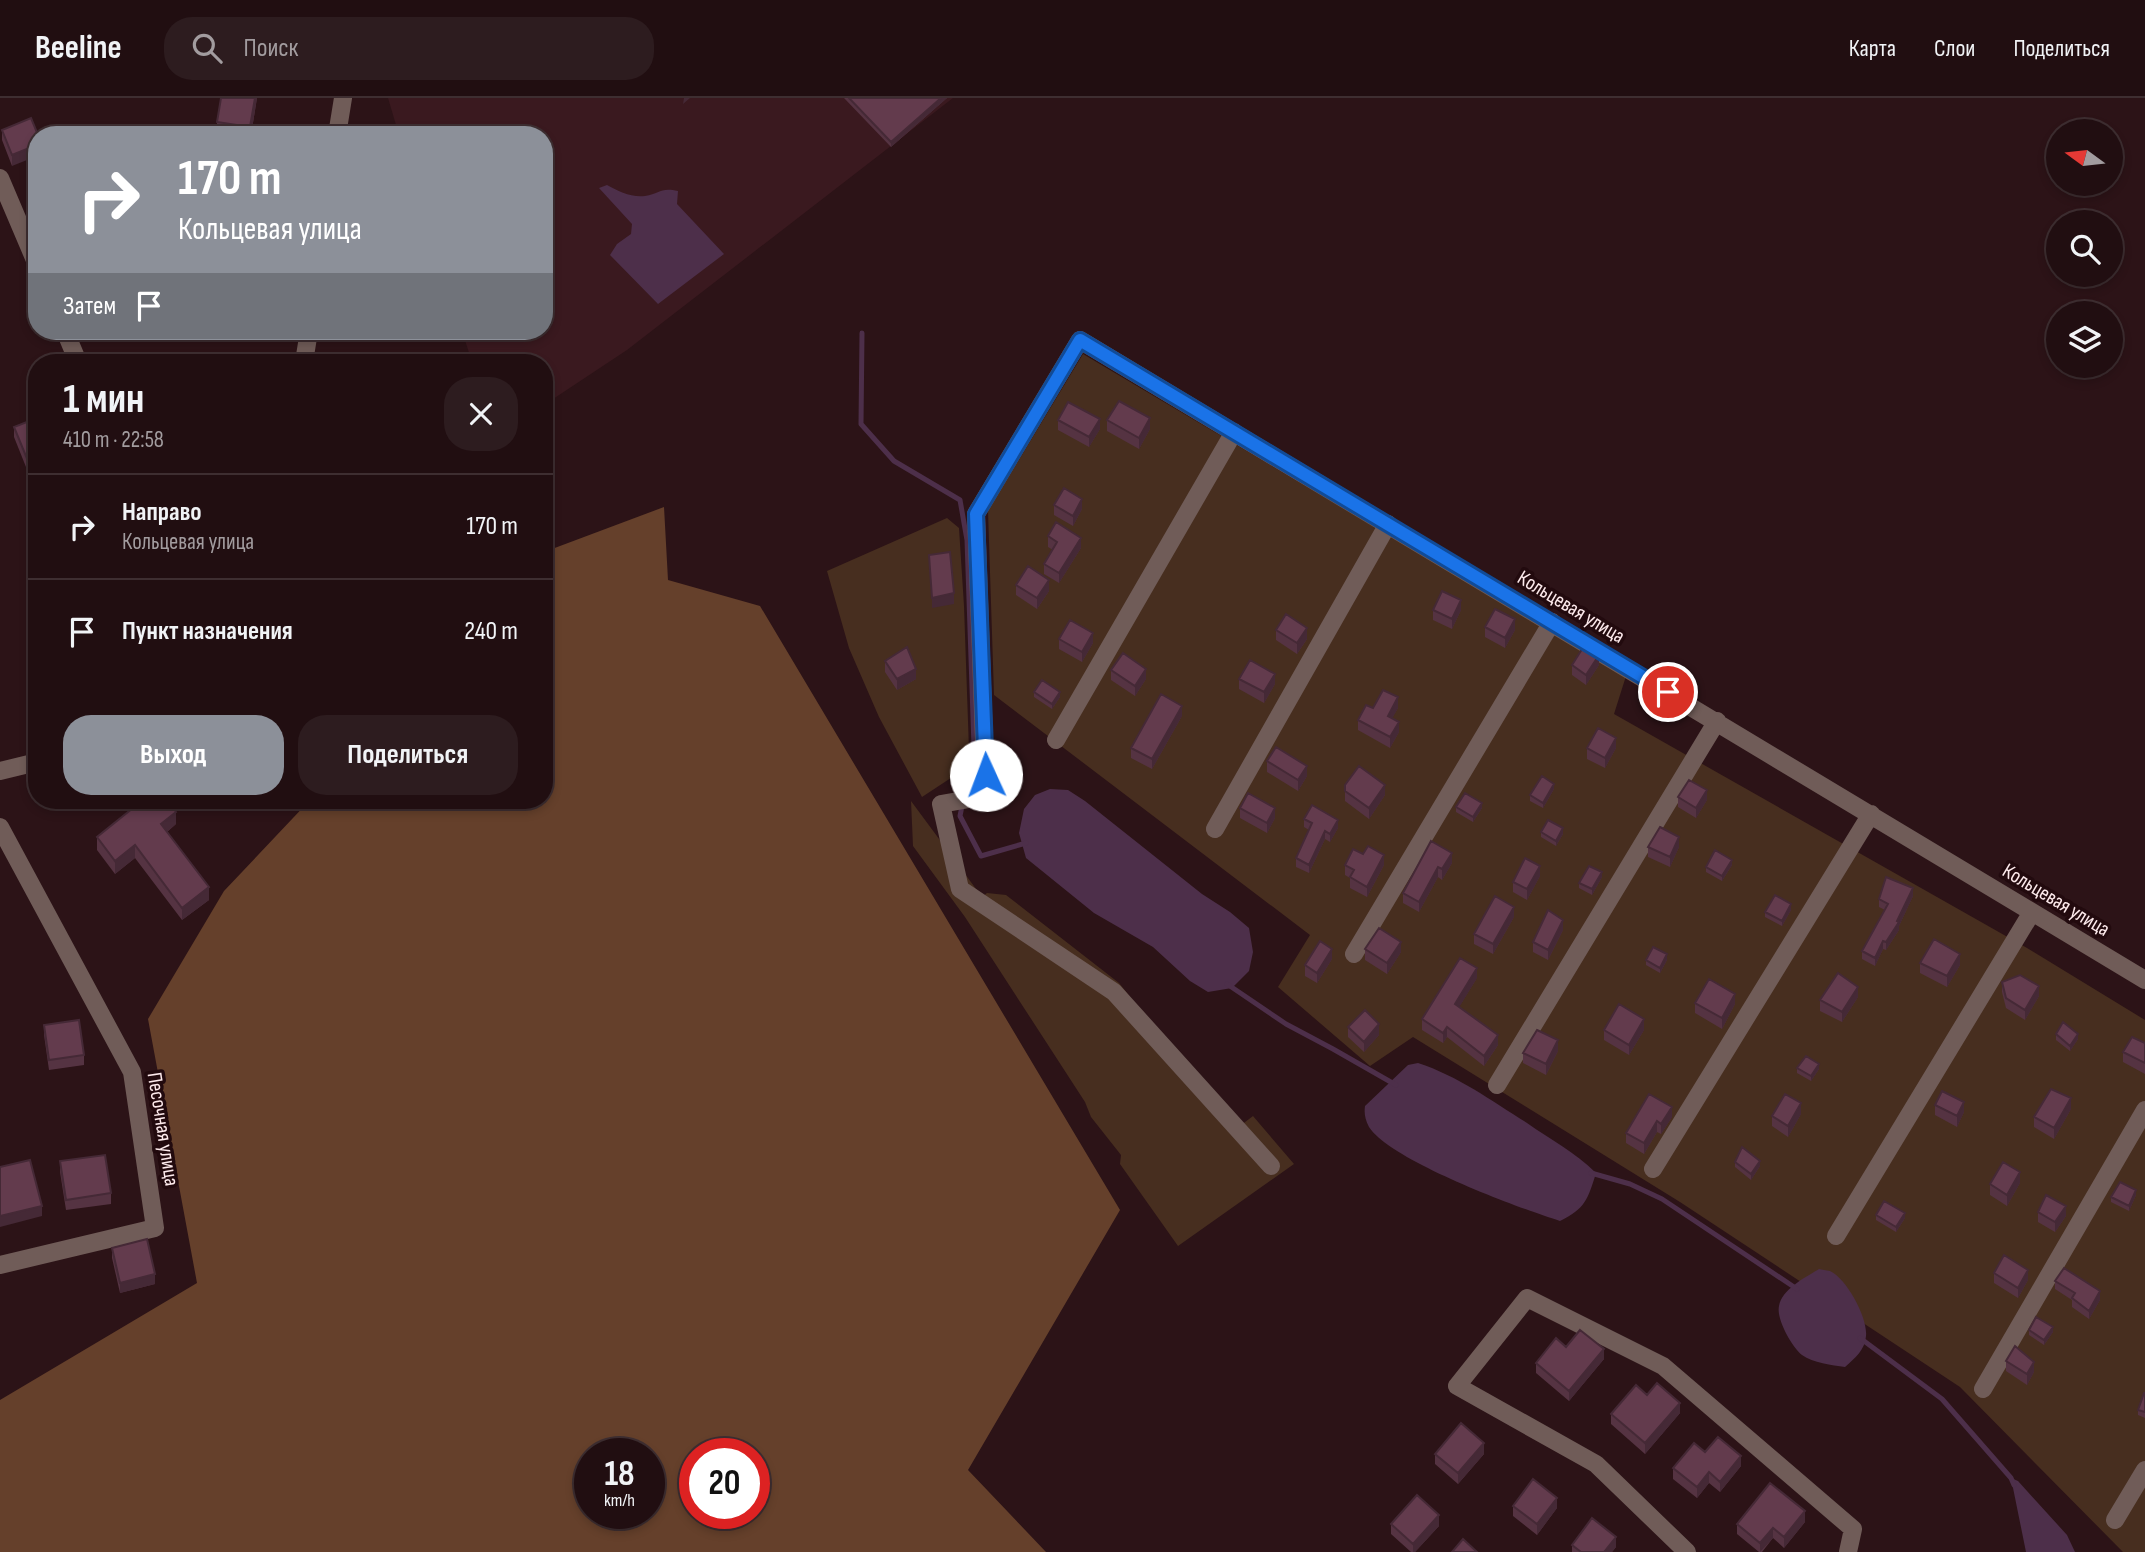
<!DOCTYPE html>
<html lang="ru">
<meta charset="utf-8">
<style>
:root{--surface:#210e11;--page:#2d1c1f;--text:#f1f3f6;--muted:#a29c9f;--line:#3e2e31;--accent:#8c9099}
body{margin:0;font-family:"Sofia Sans Condensed",sans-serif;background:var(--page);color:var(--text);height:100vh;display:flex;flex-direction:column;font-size:26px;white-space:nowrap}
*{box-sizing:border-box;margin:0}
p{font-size:23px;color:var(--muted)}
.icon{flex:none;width:38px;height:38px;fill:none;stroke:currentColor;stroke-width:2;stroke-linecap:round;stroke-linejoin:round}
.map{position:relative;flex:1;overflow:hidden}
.panel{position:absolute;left:28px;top:256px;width:525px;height:455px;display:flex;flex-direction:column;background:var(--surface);border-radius:28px;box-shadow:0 4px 10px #0003,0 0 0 2px var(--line)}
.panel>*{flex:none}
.top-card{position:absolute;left:28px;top:28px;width:525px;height:214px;border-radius:28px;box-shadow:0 4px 10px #0003,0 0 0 2px var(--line);background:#8c9099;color:#fff;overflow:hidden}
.needle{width:46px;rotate:285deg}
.controls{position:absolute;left:2046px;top:21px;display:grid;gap:14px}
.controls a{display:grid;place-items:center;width:77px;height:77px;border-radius:50%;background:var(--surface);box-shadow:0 4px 10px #0003,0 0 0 2px var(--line);font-size:35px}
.speed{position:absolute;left:574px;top:1340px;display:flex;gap:14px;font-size:35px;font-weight:700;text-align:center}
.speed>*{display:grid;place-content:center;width:91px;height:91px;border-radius:50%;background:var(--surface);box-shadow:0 4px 10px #0003,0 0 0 2px var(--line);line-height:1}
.speed small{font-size:18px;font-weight:400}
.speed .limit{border:10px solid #d22;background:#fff;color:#111}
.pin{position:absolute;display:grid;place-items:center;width:60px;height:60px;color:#fff;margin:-30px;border:4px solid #fff;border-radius:50%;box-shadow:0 2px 7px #0007}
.me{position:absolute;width:77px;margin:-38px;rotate:358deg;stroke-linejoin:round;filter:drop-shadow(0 0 5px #0008)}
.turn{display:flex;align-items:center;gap:24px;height:147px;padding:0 35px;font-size:32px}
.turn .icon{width:91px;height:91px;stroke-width:2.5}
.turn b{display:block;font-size:49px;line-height:60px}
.then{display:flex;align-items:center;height:66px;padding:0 35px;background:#0003;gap:14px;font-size:26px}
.round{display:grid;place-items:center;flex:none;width:74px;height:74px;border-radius:28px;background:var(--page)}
.overview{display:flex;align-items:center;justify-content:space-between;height:119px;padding:0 35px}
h1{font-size:42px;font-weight:700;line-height:52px}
.primary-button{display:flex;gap:14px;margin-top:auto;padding:14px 35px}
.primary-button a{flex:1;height:80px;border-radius:28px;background:var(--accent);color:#fff;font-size:28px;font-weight:700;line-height:80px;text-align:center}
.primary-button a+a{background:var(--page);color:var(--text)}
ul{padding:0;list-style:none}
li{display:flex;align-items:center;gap:21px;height:105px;padding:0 35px;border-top:2px solid var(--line)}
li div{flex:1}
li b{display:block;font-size:26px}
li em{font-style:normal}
header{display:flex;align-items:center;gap:42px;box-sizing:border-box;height:98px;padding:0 35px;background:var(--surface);border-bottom:2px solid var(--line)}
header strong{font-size:33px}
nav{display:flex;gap:38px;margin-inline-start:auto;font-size:24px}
.search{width:490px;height:63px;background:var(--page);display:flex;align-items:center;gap:18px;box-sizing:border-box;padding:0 24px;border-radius:28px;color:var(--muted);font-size:26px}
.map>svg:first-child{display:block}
</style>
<header>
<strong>Beeline</strong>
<div class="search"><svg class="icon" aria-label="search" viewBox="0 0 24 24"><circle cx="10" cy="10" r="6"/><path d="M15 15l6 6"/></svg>Поиск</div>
<nav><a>Карта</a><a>Слои</a><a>Поделиться</a></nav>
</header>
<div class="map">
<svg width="2145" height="1454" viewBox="0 0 2145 1454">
<rect width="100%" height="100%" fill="#2c1317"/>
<path fill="#3a191f" d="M388,0H953L627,252L544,307V264H472L462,233H544V37H399Z"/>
<path fill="#472e1f" d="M1083,256L1626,578L1614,616L2027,850L2145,922V1454H2123L1960,1289L1680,1104L1413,939L1370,968L1278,889L1310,837L994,597L988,413Z
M947,420L959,430L964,508L969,652L960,674L922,699L879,619L849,550L827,473Z
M911,703L982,799L987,795L1006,797L1119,885L1236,1031L1253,1018L1294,1066L1178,1148L1120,1066L1121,1057L1091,1019L1085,1004L965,819L913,748Z"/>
<path fill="#65402b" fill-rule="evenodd" d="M664,409L668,482L760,508L1120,1112L968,1372L1046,1454H0V1302L197,1185L148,921L224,793L310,702H544V454ZM590,1356H649V1416H590ZM695,1356H754V1416H695Z"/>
<path fill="#4d2f4a" d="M607,87C618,93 632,100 645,98C660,96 660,89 678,93L677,106L724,156L658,206L610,157L617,146L631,136L632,126L599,90Z
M1050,691L1068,692L1085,703L1202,796L1230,814L1249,830L1253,854L1249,873L1232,890L1208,894L1190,883L1153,849L1094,815L1026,760L1019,735L1024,711L1035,697Z
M1418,965C1458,978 1492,1003 1527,1025C1551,1042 1575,1054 1596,1075C1588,1101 1585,1111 1560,1123C1519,1110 1391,1063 1369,1029C1365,1021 1364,1016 1365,1008L1408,967Z
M1819,1171C1822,1172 1826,1172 1830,1173C1847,1181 1868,1220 1866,1238C1865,1252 1855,1260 1845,1269C1832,1267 1813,1265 1802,1257C1792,1249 1776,1221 1779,1208C1782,1191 1806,1179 1819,1171Z
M2011,1380L2018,1383L2067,1437L2075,1454H2026Z"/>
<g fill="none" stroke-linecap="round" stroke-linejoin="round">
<path stroke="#4d2f4a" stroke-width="5" d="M862,235L861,326L894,363L960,402L967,442L974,649L960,718L981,758L1026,745
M1227,886L1286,926L1333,951L1396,987
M1591,1075L1630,1086L1662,1101L1797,1191
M1860,1240L1942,1301L2011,1380L2014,1387"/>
<path stroke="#705c58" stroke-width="18" d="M337,37L343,0
M0,80L37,167
M65,233L78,264
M304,264L309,233
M1056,642L1234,334
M0,673L37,664
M0,729L132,974L155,1130L0,1167
M1215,731L1388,426
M1354,856L1552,524
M1497,987L1717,623
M1271,1068L1114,894L960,791L941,706L986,698L976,416L1080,242L2145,882
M1653,1071L1871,716
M1836,1138L2032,814
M1983,1291L2145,1012
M2115,1422L2145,1372
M1687,1454L1596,1366L1457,1288L1527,1200L1663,1268L1853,1431L1848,1454"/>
</g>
<path fill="#553342" d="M257,0L251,37H217V24Z
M844,0H947L891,49Z
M31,20L12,68L2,42V32Z
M37,320V376L30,379L14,339V329Z
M1058,322L1100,331L1089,349L1058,332Z
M1107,322L1150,331L1139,351L1107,333Z
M1054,407L1082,411L1073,428L1054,417Z
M1048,438L1081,450L1059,485L1044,476V466L1053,452L1048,449Z
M1016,487L1049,493L1037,511L1016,497Z
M1433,512H1461L1452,531L1433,522Z
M1485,529L1515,532L1505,550L1485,539Z
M1276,532L1307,541L1297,556L1276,542Z
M1059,541L1093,545L1082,564L1059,551Z
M885,563L916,581L897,592L885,574Z
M1572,567H1599L1586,587L1572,577Z
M1111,572L1146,581L1135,598L1111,582Z
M1239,581L1275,586L1264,605L1239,591Z
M1034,594L1060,599L1052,611L1034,599Z
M1373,610H1398L1392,620L1399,634L1390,650L1358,632V622Z
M1182,618L1152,671L1131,660V650Z
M1587,650H1616L1605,670L1587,661Z
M1267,663L1307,678L1298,693L1267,674Z
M1345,687L1385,697L1369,721L1345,703Z
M1554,691L1543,710L1530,703V697Z
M1678,699L1707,702L1696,720L1678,709Z
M1456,709L1482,710L1473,724L1456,714Z
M1240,710L1275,720L1267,735L1240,720Z
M1304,721L1338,730L1330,744L1325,741L1309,775L1296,769V760L1309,732L1304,729Z
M176,726L167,734L209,802L182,822L135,760L115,776L97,752V739Z
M1541,734L1563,736L1556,748L1541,739Z
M1431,743L1452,765L1442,782L1438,779L1419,814L1403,805V795Z
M1648,749H1679L1670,769L1648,759Z
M1345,767H1384L1367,799L1350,790V780L1345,777Z
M1732,767L1722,783L1706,774V769Z
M1540,778L1527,802L1513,794V784Z
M1602,779L1592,797L1579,790V785Z
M1913,798L1899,828V832L1886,852L1883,851L1875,868L1862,861V853L1885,812L1879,809V801Z
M1791,812L1782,828L1765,819V814Z
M1514,819L1493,856L1474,846V836Z
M1563,832L1548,862L1533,854V844Z
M1365,851L1401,854L1387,876L1365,862Z
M1332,861L1317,885L1305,878V867Z
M1646,862H1667L1660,875L1646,867Z
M1920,865L1960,867L1947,889L1920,875Z
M1477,880L1459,909L1498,947L1484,968L1447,939L1443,945L1422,932V921Z
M2002,884L2039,898L2025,922L2006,910L2002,894Z
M1858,899L1842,924L1820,913V902Z
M1695,905L1735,906L1722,931L1695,915Z
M44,927L84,957V967L49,972L44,937Z
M1348,929L1379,937L1364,954L1348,939Z
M1604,932H1644L1629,957L1604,942Z
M2056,936L2078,941L2070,953L2056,942Z
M2145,945V976L2123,964V954Z
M1558,953L1546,977L1523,965V955Z
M1797,970L1819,971L1811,983L1797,975Z
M1935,1007L1964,1014L1957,1029L1935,1017Z
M2071,1011L2054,1041L2034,1029V1019Z
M1801,1016L1788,1039L1772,1028V1018Z
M1672,1019L1661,1036L1657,1034L1644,1056L1626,1045V1035Z
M60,1063L111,1095V1106L66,1112L60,1074Z
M1735,1064L1760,1068L1751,1082L1735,1069Z
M2020,1085L2007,1108L1990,1097V1086Z
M2136,1097L2129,1113L2111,1104V1099Z
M2038,1114L2066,1118L2055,1134L2038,1124Z
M1876,1117L1905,1120L1896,1134L1876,1122Z
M112,1150L155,1186L120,1195L112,1160Z
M1994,1175L2028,1182L2018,1200L1994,1185Z
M2055,1183L2100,1202L2089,1221L2072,1209V1202L2055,1191Z
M2029,1232L2053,1234L2044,1247L2029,1237Z
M1566,1249L1604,1261L1569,1303L1536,1275V1265Z
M2006,1263L2034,1274L2027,1287L2006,1273Z
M2145,1295V1320L2138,1317V1312Z
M1647,1297L1680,1315L1645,1356L1611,1326V1316Z
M1705,1354L1741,1368L1720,1394L1709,1385L1697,1400L1673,1381V1370Z
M1435,1356H1484L1458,1386L1435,1366Z
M1513,1408L1557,1410L1537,1437L1513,1418Z
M1805,1424L1784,1450L1773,1440L1762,1454H1759L1737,1436V1426Z
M1391,1426L1439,1428L1415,1454H1411L1391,1436Z
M1572,1447L1616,1449L1612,1454H1572Z"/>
<path fill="#452936" d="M255,0H257L251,37H250V29Z
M684,0H690L683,6Z
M941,0H947L891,49V44Z
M37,47V58L12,68V57Z
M1150,320V331L1139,351V340Z
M1100,321V331L1089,349V339Z
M37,366V376L30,379V368Z
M1082,401V411L1073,428V418Z
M1081,440V450L1059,485V475Z
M1049,482V493L1037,511V500Z
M954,495V506L932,510V500Z
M1461,502V512L1452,531V521Z
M1515,521V532L1505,550V540Z
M1307,530V541L1297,556V545Z
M1093,535V545L1082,564V554Z
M1599,557V567L1586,587V577Z
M916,571V581L897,592V581Z
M1146,571V581L1135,598V588Z
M1275,576V586L1264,605V594Z
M1060,594V599L1052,611V606Z
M1398,599V610L1388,628V618Z
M1182,608V618L1152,671V661Z
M1399,624V634L1390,650V639Z
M1616,640V650L1605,670V660Z
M1307,668V678L1298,693V682Z
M1554,686V691L1543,710V705Z
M1385,687V697L1369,721V710Z
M1707,692V702L1696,720V710Z
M1482,705V710L1473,724V719Z
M1275,710V720L1267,735V725Z
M176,714V726L161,739V726Z
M1338,722V730L1330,744V736Z
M1563,730V736L1556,748V743Z
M1325,733V741L1309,775V767Z
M1679,739V749L1670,769V759Z
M135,747V760L115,776V763Z
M1452,755V765L1442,782V771Z
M1384,757V767L1367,799V789Z
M1732,762V767L1722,783V778Z
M1540,768V778L1527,802V791Z
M1438,769V779L1419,814V804Z
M1602,774V779L1592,797V791Z
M209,789V802L182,822V810Z
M1913,790V798L1899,828V832L1886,852V844Z
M1791,806V812L1782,828V823Z
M1514,809V819L1493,856V846Z
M1563,822V832L1548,862V852Z
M1883,843V851L1875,868V860Z
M1401,844V854L1387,876V865Z
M1332,851V861L1317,885V875Z
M1667,856V862L1660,875V870Z
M1960,856V867L1947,889V878Z
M1477,870V880L1455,916V906Z
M2039,888V898L2025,922V912Z
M1858,889V899L1842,924V914Z
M1735,896V906L1722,931V920Z
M1644,921V932L1629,957V947Z
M1379,926V937L1364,954V944Z
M1447,929V939L1443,945V935Z
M2078,936V941L2070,953V948Z
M1498,937V947L1484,968V958Z
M1558,942V953L1546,977V966Z
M1819,966V971L1811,983V978Z
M2071,1000V1011L2054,1041V1030Z
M1964,1004V1014L1957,1029V1018Z
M1801,1005V1016L1788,1039V1028Z
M1672,1009V1019L1661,1036V1026Z
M1657,1023V1034L1644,1056V1045Z
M1760,1063V1068L1751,1082V1076Z
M2020,1074V1085L2007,1108V1097Z
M2136,1092V1097L2129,1113V1108Z
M42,1108V1118L0,1129V1118Z
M2066,1108V1118L2055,1134V1124Z
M1905,1115V1120L1896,1134V1129Z
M2028,1172V1182L2018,1200V1190Z
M155,1176V1186L120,1195V1185Z
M2100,1193V1202L2089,1221V1213Z
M2053,1229V1234L2044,1247V1242Z
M1604,1251V1261L1569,1303V1293Z
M2034,1264V1274L2027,1287V1276Z
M1680,1305V1315L1645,1356V1345Z
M1484,1345V1356L1458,1386V1375Z
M1741,1358V1368L1720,1394V1384Z
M1709,1374V1385L1697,1400V1389Z
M1557,1400V1410L1537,1437V1426Z
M1805,1413V1424L1784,1450V1439Z
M1439,1417V1428L1415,1454H1413V1446Z
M1773,1430V1440L1760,1454V1445Z
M1616,1439V1449L1612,1454H1604Z"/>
<path fill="#633b4d" stroke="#452936" stroke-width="2" d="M221,0H255L250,29L217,24Z
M849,0H941L891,44Z
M31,20L38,37H37V47L12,57L2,32Z
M1119,303L1150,320L1139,340L1107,322Z
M1068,304L1100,321L1089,339L1058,322Z
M37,320V366L30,368L14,329Z
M1064,390L1082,401L1073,418L1054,407Z
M1056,424L1081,440L1059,475L1044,466L1057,444L1048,438Z
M950,454L954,495L932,500L929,457Z
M1028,468L1049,482L1037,500L1016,487Z
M1442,493L1461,502L1452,521L1433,512Z
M1495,511L1515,521L1505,540L1485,529Z
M1286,516L1307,530L1297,545L1276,532Z
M1070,522L1093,535L1082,554L1059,541Z
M1584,548L1599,557L1586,577L1572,567Z
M907,549L916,571L897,581L885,563Z
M1123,555L1146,571L1135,588L1111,572Z
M1250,562L1275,576L1264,594L1239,581Z
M1042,582L1060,594L1052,606L1034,594Z
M1383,592L1398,599L1388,618L1399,624L1390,639L1358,622L1366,607L1373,610Z
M1161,596L1182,608L1152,661L1131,650Z
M1598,630L1616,640L1605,660L1587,650Z
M1276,649L1307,668L1298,682L1267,663Z
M1359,668L1385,687L1369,710L1345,693V687Z
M1542,678L1554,686L1543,705L1530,697Z
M1689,682L1707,692L1696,710L1678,699Z
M1248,695L1275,710L1267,725L1240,710Z
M1465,695L1482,705L1473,719L1456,709Z
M143,702H167L176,714L161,726L209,789L182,810L135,747L115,763L97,739Z
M1312,707L1338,722L1330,736L1325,733L1309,767L1296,760L1312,725L1304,721Z
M1548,722L1563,730L1556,743L1541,734Z
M1660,729L1679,739L1670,759L1648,749Z
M1431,743L1452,755L1442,771L1438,769L1419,804L1403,795Z
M1368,748L1384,757L1367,789L1350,779L1354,772L1345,767L1353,751L1363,756Z
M1715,752L1732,762L1722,778L1706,769Z
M1525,760L1540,768L1527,791L1513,784Z
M1589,768L1602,774L1592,791L1579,785Z
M1886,779L1913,790L1897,823L1899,824L1886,844L1883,843L1875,860L1862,853L1888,806L1879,801Z
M1775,797L1791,806L1782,823L1765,814Z
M1495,798L1514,809L1493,846L1474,836Z
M1548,812L1563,822L1548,852L1533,844Z
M1379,830L1401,844L1387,865L1365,851Z
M1934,841L1960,856L1947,878L1920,865Z
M1320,843L1332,851L1317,875L1305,867Z
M1653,849L1667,856L1660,870L1646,862Z
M1460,860L1477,870L1455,906L1498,937L1484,958L1447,929L1443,935L1422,921Z
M1838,875L1858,889L1842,914L1820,902Z
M2020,877L2039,888L2025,912L2006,900L2002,884Z
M1709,881L1735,896L1722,920L1695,905Z
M1619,906L1644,921L1629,947L1604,932Z
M1365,912L1379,926L1364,944L1348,929Z
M79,922L84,957L49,962L44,927Z
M2063,924L2078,936L2070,948L2056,936Z
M1537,932L1558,942L1546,966L1523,955Z
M2132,939L2145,945V965L2123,954Z
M1806,958L1819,966L1811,978L1797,970Z
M2051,991L2071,1000L2054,1030L2034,1019Z
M1942,993L1964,1004L1957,1018L1935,1007Z
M1649,996L1672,1009L1661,1026L1657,1023L1644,1045L1626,1035Z
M1785,996L1801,1005L1788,1028L1772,1018Z
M1742,1049L1760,1063L1751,1076L1735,1064Z
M105,1057L111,1095L66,1102L60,1063Z
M30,1062L42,1108L0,1118V1069Z
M2003,1064L2020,1074L2007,1097L1990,1086Z
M2120,1084L2136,1092L2129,1108L2111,1099Z
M2046,1097L2066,1108L2055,1124L2038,1114Z
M1884,1103L1905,1115L1896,1129L1876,1117Z
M147,1141L155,1176L120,1185L112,1150Z
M2004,1157L2028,1172L2018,1190L1994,1175Z
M2064,1170L2100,1193L2089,1213L2072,1200L2075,1195L2055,1183Z
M2036,1219L2053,1229L2044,1242L2029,1232Z
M1580,1232L1604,1251L1569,1293L1536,1265L1556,1240L1566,1249Z
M2015,1248L2034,1264L2027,1276L2006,1263Z
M1657,1285L1680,1305L1645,1345L1611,1316L1636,1287L1647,1297Z
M2144,1295H2145V1314L2138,1312Z
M1461,1325L1484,1345L1458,1375L1435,1356Z
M1718,1339L1741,1358L1720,1384L1709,1374L1697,1389L1673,1370L1694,1345L1705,1354Z
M1533,1381L1557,1400L1537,1426L1513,1408Z
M1770,1385L1805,1413L1784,1439L1773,1430L1760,1445L1737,1426Z
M1417,1397L1439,1417L1413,1446L1391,1426Z
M1592,1420L1616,1439L1604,1454H1581L1572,1447Z
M1463,1441L1477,1454H1452Z"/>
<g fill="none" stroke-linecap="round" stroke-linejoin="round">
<defs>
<path id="route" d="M986,677L976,416L1080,242L1668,594"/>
</defs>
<use href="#route" stroke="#114b97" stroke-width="18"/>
<use href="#route" stroke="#1a73e8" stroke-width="12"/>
</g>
<g text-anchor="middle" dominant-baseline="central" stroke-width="7" stroke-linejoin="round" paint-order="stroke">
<g font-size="21" fill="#fdeaec" stroke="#220a0e">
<text transform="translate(1571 509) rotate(31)">Кольцевая улица</text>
<text transform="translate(2056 802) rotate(31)">Кольцевая улица</text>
<text transform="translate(163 1031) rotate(81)">Песочная улица</text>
</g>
</g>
</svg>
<div class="controls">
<a><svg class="needle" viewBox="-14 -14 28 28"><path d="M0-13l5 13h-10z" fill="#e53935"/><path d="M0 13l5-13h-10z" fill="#a29c9f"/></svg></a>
<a><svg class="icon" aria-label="search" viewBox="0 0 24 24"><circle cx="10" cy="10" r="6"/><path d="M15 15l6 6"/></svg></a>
<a><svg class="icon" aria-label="layers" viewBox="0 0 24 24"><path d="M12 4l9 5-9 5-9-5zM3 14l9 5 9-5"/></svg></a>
</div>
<div class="speed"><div>18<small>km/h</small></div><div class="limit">20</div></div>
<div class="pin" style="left:1668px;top:594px;background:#d93025"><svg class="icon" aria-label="arrive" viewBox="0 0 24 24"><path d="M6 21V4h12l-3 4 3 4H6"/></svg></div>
<svg class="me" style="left:986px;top:677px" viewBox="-20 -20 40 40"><circle r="19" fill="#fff"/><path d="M0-13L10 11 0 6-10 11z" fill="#1a73e8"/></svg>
<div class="top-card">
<div class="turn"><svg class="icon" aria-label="right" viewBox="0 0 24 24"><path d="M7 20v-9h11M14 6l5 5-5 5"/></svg><div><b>170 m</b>Кольцевая улица</div></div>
<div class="then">Затем<svg class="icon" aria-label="arrive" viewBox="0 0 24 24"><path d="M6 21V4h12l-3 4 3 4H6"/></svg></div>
</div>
<section class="panel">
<div class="overview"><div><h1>1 мин</h1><p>410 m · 22:58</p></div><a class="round"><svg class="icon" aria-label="close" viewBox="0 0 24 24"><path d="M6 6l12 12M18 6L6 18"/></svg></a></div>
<ul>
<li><svg class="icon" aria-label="right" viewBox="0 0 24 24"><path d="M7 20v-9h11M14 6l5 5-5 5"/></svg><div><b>Направо</b><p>Кольцевая улица</p></div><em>170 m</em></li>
<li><svg class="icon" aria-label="arrive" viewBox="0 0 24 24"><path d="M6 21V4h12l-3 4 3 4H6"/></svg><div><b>Пункт назначения</b></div><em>240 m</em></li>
</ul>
<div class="primary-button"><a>Выход</a><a>Поделиться</a></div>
</section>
</div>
